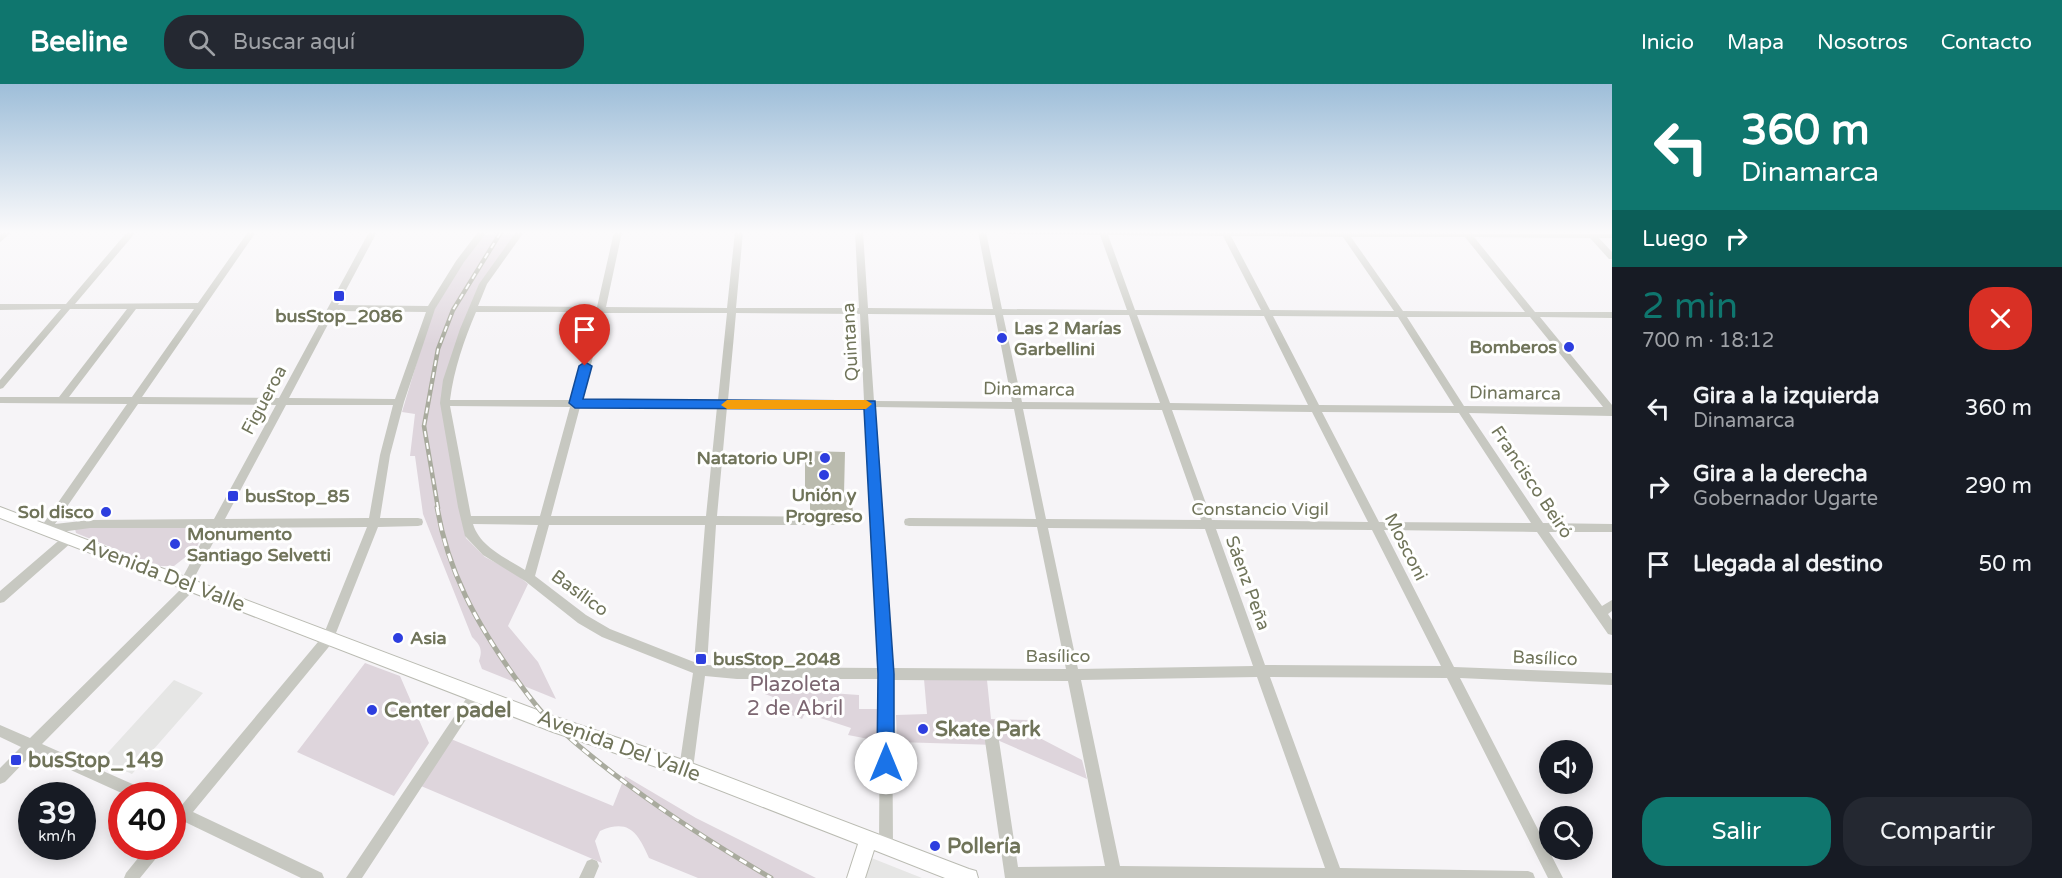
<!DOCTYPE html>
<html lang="es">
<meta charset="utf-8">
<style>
:root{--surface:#171b24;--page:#242831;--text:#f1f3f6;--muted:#9ea1a6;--accent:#0f766e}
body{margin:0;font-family:"Varela Round",sans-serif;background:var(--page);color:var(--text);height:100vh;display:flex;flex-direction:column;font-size:22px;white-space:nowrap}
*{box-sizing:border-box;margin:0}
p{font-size:20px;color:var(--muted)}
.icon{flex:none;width:33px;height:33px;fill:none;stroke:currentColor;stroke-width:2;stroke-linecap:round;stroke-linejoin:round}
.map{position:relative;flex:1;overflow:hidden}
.side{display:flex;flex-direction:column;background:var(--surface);width:450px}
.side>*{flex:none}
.top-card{background:#0f766e;color:#fff;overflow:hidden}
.buttons{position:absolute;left:1539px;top:656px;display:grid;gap:12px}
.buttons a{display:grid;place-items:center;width:54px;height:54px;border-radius:50%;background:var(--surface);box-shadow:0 3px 15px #0003;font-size:30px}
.speed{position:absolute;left:18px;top:698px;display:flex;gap:12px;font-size:30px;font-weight:700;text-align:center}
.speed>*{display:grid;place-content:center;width:78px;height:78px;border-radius:50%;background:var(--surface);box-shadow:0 3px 15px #0003;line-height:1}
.speed small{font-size:15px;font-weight:400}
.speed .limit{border:9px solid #d22;background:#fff;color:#111}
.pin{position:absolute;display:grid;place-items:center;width:51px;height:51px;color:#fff;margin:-62px -26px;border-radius:50% 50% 50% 0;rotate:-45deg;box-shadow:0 0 6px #0007}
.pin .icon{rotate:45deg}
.me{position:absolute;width:66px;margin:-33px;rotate:0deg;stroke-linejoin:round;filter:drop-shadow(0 0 4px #0008)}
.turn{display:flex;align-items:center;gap:21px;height:126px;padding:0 30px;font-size:27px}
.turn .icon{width:78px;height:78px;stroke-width:2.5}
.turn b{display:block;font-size:42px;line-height:51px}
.then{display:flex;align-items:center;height:57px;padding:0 30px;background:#0003;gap:12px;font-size:22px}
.round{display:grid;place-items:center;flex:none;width:63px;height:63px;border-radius:24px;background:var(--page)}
.summary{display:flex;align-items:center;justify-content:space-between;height:102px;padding:0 30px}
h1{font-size:36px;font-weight:600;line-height:45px;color:var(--accent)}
.button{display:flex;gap:12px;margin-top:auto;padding:12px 30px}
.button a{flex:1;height:69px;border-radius:24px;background:var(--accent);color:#fff;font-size:24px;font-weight:600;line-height:69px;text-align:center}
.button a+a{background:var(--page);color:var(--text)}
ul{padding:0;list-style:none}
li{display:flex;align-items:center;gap:18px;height:78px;padding:0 30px}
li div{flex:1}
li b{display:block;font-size:22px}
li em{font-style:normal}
header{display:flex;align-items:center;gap:36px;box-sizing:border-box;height:84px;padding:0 30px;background:var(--accent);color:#fff}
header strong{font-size:28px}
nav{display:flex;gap:33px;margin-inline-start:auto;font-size:21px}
.search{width:420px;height:54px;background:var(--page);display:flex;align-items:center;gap:15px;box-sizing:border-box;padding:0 21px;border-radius:24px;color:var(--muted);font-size:22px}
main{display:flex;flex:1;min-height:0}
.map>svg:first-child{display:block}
</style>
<header>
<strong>Beeline</strong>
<div class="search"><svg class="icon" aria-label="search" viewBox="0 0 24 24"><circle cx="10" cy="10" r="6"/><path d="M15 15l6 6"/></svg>Buscar aquí</div>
<nav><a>Inicio</a><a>Mapa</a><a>Nosotros</a><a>Contacto</a></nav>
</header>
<main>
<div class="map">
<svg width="1612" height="794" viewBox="0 0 1612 794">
<rect width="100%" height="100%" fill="#f6f4f7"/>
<path fill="#e6e6e5" d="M174,596L203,609L132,690L101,676Z
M869,773L922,794H863Z"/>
<path fill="#ded5dc" d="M495,149H512L514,152L481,199L446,298L455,401L466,454L485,473L515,489L528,500L508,542L538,578L556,615L482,585L479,577C483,565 480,561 472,553L423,430L415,372H410L415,330L402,328L431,231L462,178L483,152Z
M84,442H198L204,447L196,465L174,482H157L76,449L75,445Z
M365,579L400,592L429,659L394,712L297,668Z
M773,593H829L830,609L859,611V625H877L879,657L848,651L851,644L805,629L802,635L769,623L773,613L765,610Z
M924,595L987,596L991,635L1031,636L1034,651L1082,676L1087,695L995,655L996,661L897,658L896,631L927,630Z
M451,655L613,722L625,692L696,734L816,794H698L649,774C638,750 630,734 600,747L595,757L602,779L421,702Z"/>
<path fill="#babbae" d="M805,367L845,368L844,410H852L853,432L810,430V410H805Z"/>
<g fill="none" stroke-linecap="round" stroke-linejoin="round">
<defs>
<path id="major" d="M0,423L553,632L686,677L969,785L976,787L978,794H945L874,766L865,794H847L858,760L686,693L553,648L0,434Z"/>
</defs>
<use href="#major" stroke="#babbb2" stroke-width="2"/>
<path fill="#c7c8c1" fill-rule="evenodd" d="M3,148H12L0,158V151Z
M127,148H136L75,220L198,219L248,148H256L142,313L279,314L369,148H377L338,221L428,222L456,177L478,148H487L464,178L435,225L404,318L390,371L380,434H418L422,435L423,438L422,441L418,442L378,443L332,559L193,728L322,789L324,794H301L185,738L177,748L172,750V718L181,722L323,552L367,443L221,444L192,498L197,502L195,505L42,660L146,706L148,711H126L33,669L5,698L0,700V684L21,663L0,653V641L30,654L182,504L179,500L209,444H90L46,450L41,449L40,446L41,443L127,320L0,319V313H59L127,225H70L3,304L0,305V296L61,225L0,226V220H66ZM136,225H194L132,313H69ZM335,227L426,228L395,315L289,314ZM138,320L276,321L214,435L90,436L55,440ZM286,321H393L380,371L369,434L225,435Z
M516,148H524L487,200L478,222L597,223L614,148H622L606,223L727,224L735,148H743L736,224H859L855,148H863L868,224L993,225L978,148H986L1002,225L1127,226L1100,151L1007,150L1003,148L1612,150V154H1599L1612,168V175H1609L1590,154L1474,153L1535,228H1612V234L1540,233L1612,321V332L1469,329L1543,439L1612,440V448H1549L1602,522L1612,516V527L1608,530L1612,536V551L1608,550L1537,448L1384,446L1454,583L1612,589V601L1460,594L1563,794H1548L1447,594L1270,593L1340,784L1528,787L1533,789L1535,794H1005L984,650L986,646L991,644L996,646L998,650L1018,783L1105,782L1068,597L892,596L893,762L891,767L886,769L881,767L879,762L880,595H737L705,592L693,685L691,690L686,692L681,690L679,685L693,589L602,553L578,539L525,497L483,471L465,452L458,423L440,319L443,296L460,245L479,200ZM1108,151L1223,152L1261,226H1135ZM1231,152L1343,153L1394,227L1270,226ZM1351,153H1465L1525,228L1403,227ZM476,228H596L572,316H450C454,285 464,256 476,228ZM604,229H727L718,316H582ZM736,229L860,230L864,317L728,316ZM868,230L995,231L1012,318L874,317ZM1003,231H1129L1160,319L1022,318ZM1137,231L1264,232L1308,321L1170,319ZM1273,232L1398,233L1454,322L1319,321ZM1407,233H1530L1603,323L1464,322ZM450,322L570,323L540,432H471ZM580,323H717L706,432H551ZM727,323H865L879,584L737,583L707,581L716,441H848L852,440L853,437L852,434L848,433L717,432ZM875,323L1014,325L1036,435L909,434L905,435L904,438L905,441L909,442L1037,443L1066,585L892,584ZM1023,325L1162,326L1201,436L1046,435ZM1172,326L1312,328L1368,438L1212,436ZM1322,328L1459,329L1531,439L1379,438ZM473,440L538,441L525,486C506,474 480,463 473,440ZM549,441H705L694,578L610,545L586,531L535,492ZM1048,444L1205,445L1253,582L1078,585ZM1216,445L1372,446L1441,582L1265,581ZM1257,593L1325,784L1120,782L1081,596Z
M68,451L72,452L74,455L72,458L4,518L0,519V507L64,452Z
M476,604L480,606L482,610L480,614L362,794H346L472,606Z
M148,762H164L162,767L140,794H124L126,789Z
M592,775L597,777L599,782L594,794H579L587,777Z"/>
<use href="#major" fill="#fff" fill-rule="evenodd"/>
<defs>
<path id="rail-far1" d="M438,424L424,342L438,265L453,226L501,148"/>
<path id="rail" d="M437,423C448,488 476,538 514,592C526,608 539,628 555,641C620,700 695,749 771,794"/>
</defs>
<use href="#rail-far1" stroke="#a9ab9e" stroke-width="4.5"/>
<use href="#rail" stroke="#a9ab9e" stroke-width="5"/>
<use href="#rail-far1" stroke="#fff" stroke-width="2" stroke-dasharray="6" stroke-linecap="butt"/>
<use href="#rail" stroke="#fff" stroke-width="3" stroke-dasharray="8" stroke-linecap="butt"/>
</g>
<linearGradient id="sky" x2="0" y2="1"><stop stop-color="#9ebed9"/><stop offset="0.57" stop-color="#fbfafb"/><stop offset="1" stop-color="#fbfafb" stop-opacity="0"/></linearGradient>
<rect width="1612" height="260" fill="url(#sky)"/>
<path fill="#1a73e8" stroke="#114b97" stroke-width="1.5" d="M585,278L592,282L583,315L875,317L894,590V679L892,685L886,687L880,685L877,679L878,590L864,325L575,324L569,319L579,282Z"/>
<path fill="#f59e0b" d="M727,316H866L872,320L866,325H727L721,321Z"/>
<g fill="#2d3edf" stroke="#fff" stroke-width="2">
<rect x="333" y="206" width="12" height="12" rx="3"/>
<circle cx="1002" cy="254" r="6"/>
<circle cx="1569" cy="263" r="6"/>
<circle cx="825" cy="374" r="6"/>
<circle cx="824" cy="391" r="6"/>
<rect x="227" y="406" width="12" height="12" rx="3"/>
<circle cx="106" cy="428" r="6"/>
<circle cx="175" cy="460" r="6"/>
<circle cx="398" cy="554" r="6"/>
<rect x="695" y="569" width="12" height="12" rx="3"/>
<circle cx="372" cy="626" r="6"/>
<circle cx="923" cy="645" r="6"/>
<rect x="10" y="670" width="12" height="12" rx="3"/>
<circle cx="935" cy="762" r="6"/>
</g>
<g text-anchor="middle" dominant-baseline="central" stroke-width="6" stroke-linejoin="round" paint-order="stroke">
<g font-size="18" font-weight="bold" fill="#70745a" stroke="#fff" text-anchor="start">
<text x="339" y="232" text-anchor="middle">busStop_2086</text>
<text x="1014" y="244">Las 2 Marías<tspan x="1014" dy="21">Garbellini</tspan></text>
<text x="1557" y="263" text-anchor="end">Bomberos</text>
<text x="813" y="374" text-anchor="end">Natatorio UP!</text>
<text x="824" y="411" text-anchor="middle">Unión y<tspan x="824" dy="21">Progreso</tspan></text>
<text x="245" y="412">busStop_85</text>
<text x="94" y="428" text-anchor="end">Sol disco</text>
<text x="187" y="450">Monumento<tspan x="187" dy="21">Santiago Selvetti</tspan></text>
<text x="410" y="554">Asia</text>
<text x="713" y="575">busStop_2048</text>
</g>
<g font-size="18" fill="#70745a" stroke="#fff">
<text transform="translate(850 258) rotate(-93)">Quintana</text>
<text transform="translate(1029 305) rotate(1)">Dinamarca</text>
<text transform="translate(1515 309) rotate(1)">Dinamarca</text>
<text transform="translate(264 316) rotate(-62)">Figueroa</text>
<text transform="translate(1532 398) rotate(56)">Francisco Beiró</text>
<text x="1260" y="425">Constancio Vigil</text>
<text transform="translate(1406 463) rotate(63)">Mosconi</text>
<text transform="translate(1248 499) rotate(70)">Sáenz Peña</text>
<text transform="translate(580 509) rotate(36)">Basílico</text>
<text x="1058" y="572">Basílico</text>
<text transform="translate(1545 574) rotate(2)">Basílico</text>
</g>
<g font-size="21" fill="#70745a" stroke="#fff">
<text transform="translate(164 491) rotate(21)">Avenida Del Valle</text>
<text transform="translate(619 662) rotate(20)">Avenida Del Valle</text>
</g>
<g font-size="21" fill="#7c6671" stroke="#fff">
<text x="795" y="600">Plazoleta<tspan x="795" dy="24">2 de Abril</tspan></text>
</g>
<g font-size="21" font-weight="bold" fill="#70745a" stroke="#fff" text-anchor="start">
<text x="384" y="626">Center padel</text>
<text x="935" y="645">Skate Park</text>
<text x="28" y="676">busStop_149</text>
<text x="947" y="762">Pollería</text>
</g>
</g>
</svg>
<div class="buttons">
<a><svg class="icon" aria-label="sound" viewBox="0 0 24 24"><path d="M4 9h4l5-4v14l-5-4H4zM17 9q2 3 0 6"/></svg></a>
<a><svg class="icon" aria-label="search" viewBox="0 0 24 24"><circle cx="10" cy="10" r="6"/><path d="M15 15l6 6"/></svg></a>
</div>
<div class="speed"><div>39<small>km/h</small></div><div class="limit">40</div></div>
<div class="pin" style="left:585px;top:282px;background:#d93025"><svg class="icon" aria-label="arrive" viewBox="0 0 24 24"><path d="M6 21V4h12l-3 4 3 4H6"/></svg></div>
<svg class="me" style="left:886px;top:679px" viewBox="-20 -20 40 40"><circle r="19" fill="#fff"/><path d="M0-13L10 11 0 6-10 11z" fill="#1a73e8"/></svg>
</div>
<section class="side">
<div class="top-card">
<div class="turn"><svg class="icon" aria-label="left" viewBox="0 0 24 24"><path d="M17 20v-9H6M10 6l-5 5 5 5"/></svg><div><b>360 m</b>Dinamarca</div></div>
<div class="then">Luego<svg class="icon" aria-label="right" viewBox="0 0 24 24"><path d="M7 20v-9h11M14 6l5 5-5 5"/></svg></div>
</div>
<div class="summary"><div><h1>2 min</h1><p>700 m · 18:12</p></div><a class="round" style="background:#d93025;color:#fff"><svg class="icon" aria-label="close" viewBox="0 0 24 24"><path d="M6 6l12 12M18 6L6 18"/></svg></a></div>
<ul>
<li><svg class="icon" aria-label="left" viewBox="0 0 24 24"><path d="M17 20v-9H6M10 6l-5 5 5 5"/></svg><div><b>Gira a la izquierda</b><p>Dinamarca</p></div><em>360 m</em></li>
<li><svg class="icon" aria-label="right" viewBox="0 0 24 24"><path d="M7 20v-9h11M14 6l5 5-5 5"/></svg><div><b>Gira a la derecha</b><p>Gobernador Ugarte</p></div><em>290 m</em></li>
<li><svg class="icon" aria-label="arrive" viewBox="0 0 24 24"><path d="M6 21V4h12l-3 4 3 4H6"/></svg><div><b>Llegada al destino</b></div><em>50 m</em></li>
</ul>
<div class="button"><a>Salir</a><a>Compartir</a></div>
</section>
</main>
